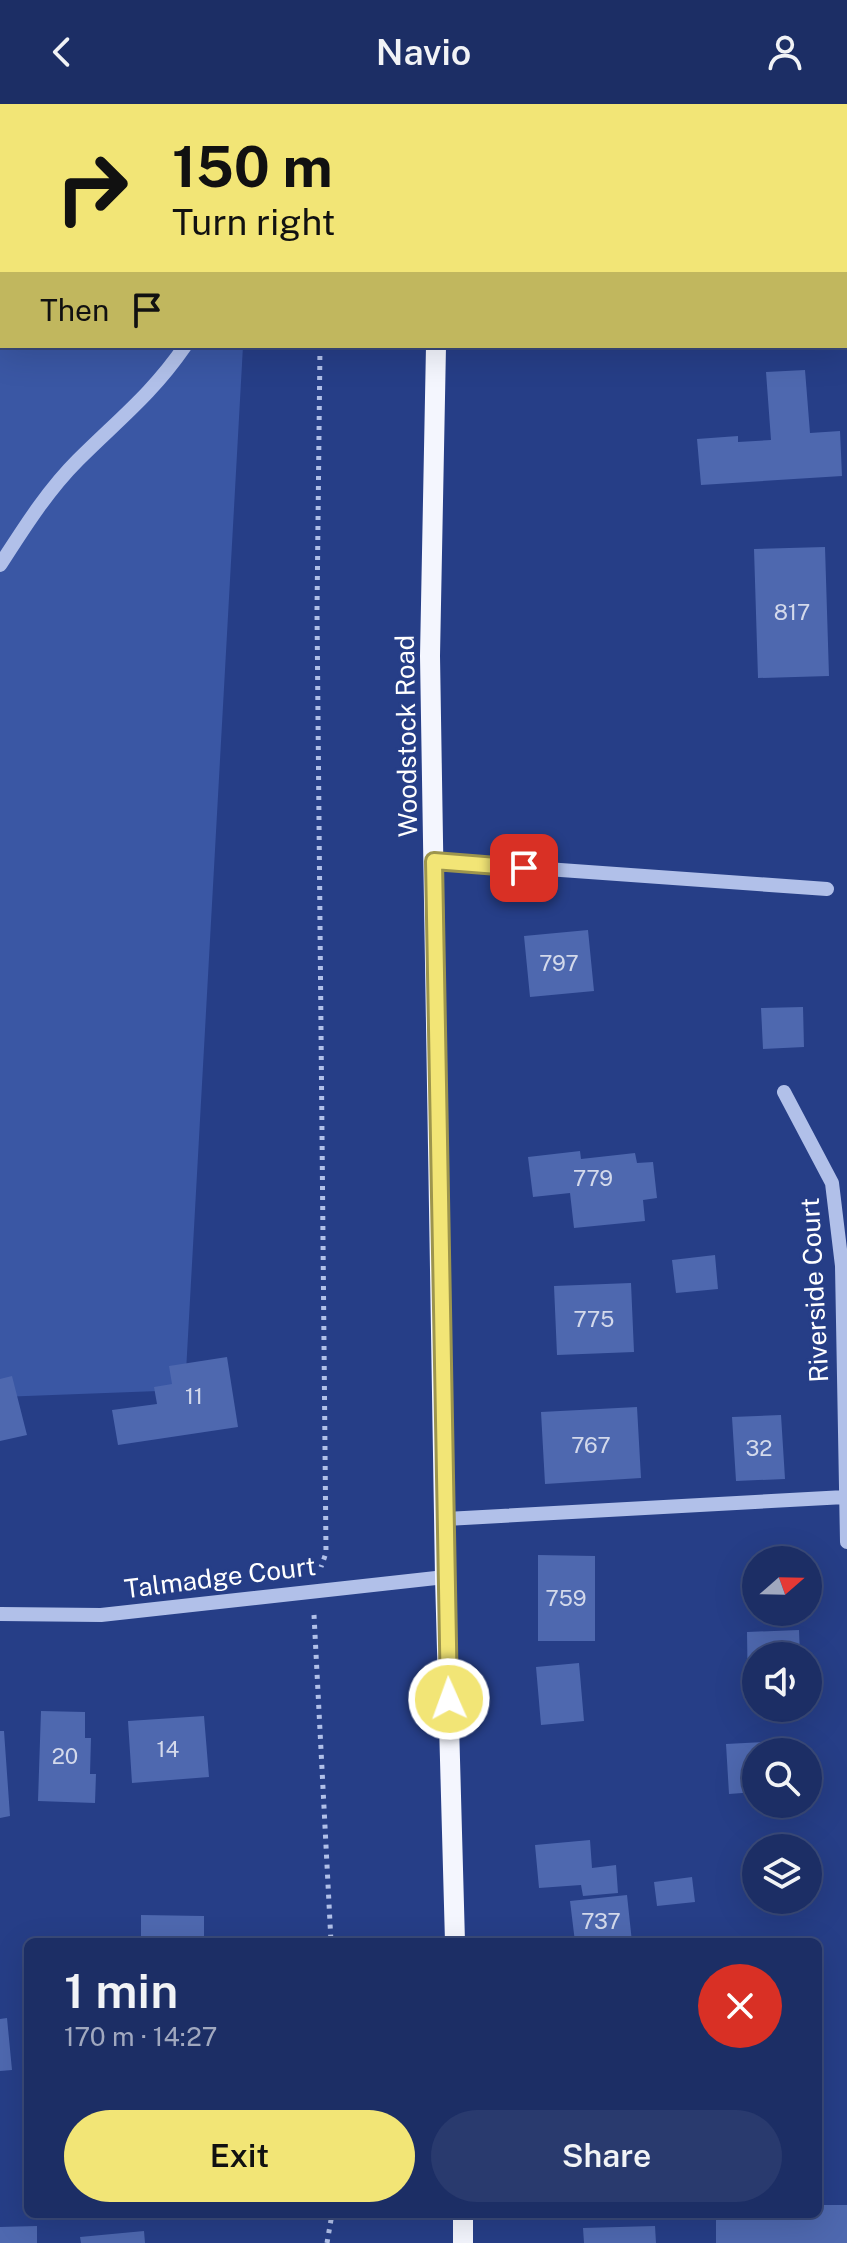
<!DOCTYPE html>
<meta charset="utf-8">
<style>
:root{--surface:#1c2e65;--page:#293a6e;--text:#f1f3f6;--muted:#a0a8bf;--line:#3a4a79;--accent:#f2e576}
body{margin:0;font-family:"Public Sans",sans-serif;background:var(--page);color:var(--text);height:100vh;display:flex;flex-direction:column;font-size:30px;white-space:nowrap}
*{box-sizing:border-box;margin:0}
p{font-size:26px;color:var(--muted)}
.icon{flex:none;width:44px;height:44px;fill:none;stroke:currentColor;stroke-width:2;stroke-linecap:round;stroke-linejoin:round}
.map{position:relative;flex:1;overflow:hidden}
.panel{position:absolute;left:24px;top:1834px;width:798px;height:280px;display:flex;flex-direction:column;background:var(--surface);border-radius:12px;box-shadow:0 8px 32px #0002,0 0 0 2px var(--line)}
.panel>*{flex:none}
.hud{position:absolute;left:0px;top:0px;width:848px;height:244px;box-shadow:0 8px 32px #0002,0 0 0 2px var(--line);background:#f2e576;color:#111;overflow:hidden}
.needle{width:52px;rotate:70deg}
.fabs{position:absolute;left:742px;top:1442px;display:grid;gap:16px}
.fabs a{display:grid;place-items:center;width:80px;height:80px;border-radius:50%;background:var(--surface);box-shadow:0 8px 32px #0002,0 0 0 2px var(--line);font-size:40px}
.pin{position:absolute;display:grid;place-items:center;width:68px;height:68px;color:#fff;margin:-34px;border-radius:16px;box-shadow:0 4px 12px #0006}
.me{position:absolute;width:88px;margin:-44px;rotate:358deg;stroke-linejoin:round;filter:drop-shadow(0 0 6px #0008)}
.turn{display:flex;align-items:center;gap:28px;height:168px;padding:0 40px;font-size:36px}
.turn .icon{width:104px;height:104px;stroke-width:2.5}
.turn b{display:block;font-size:56px;line-height:68px}
.then{display:flex;align-items:center;height:76px;padding:0 40px;background:#0003;gap:16px;font-size:30px}
.round{display:grid;place-items:center;flex:none;width:84px;height:84px;border-radius:42px;background:var(--page)}
.head{display:flex;align-items:center;justify-content:space-between;height:136px;padding:0 40px}
h1{font-size:48px;font-weight:600;line-height:60px}
.action{display:flex;gap:16px;margin-top:auto;padding:16px 40px}
.action a{flex:1;height:92px;border-radius:48px;background:var(--accent);color:#111;font-size:32px;font-weight:600;line-height:92px;text-align:center}
.action a+a{background:var(--page);color:var(--text)}
header{display:flex;justify-content:space-between;align-items:center;height:104px;padding:0 40px;background:var(--surface);font-size:36px;font-weight:600}
.map>svg:first-child{display:block}
</style>
<header><svg class="icon" aria-label="back" viewBox="0 0 24 24"><path d="M15 5l-7 7 7 7"/></svg>Navio<svg class="icon" aria-label="person" viewBox="0 0 24 24"><circle cx="12" cy="8" r="4"/><path d="M4 21q1-7 8-7t8 7"/></svg></header>
<div class="map">
<svg width="847" height="2139" viewBox="0 0 847 2139">
<rect width="100%" height="100%" fill="#263e87"/>
<path fill="#3a57a4" d="M0,0L177,2H2V242H243L185,1286L0,1293Z"/>
<path fill="#4e68af" d="M805,266L810,329L840,327L842,372L701,381L697,335L738,332V338L771,336L766,268Z
M825,443L829,572L758,574L754,445Z
M588,826L594,887L530,893L524,832Z
M803,903L804,943L763,945L761,904Z
M580,1047L581,1055L635,1049L637,1059L653,1058L657,1094L643,1096L645,1117L574,1124L570,1089L533,1093L528,1053Z
M715,1151L718,1185L676,1189L672,1156Z
M631,1179L634,1248L557,1251L554,1182Z
M227,1253L238,1323L118,1341L112,1306L157,1300L154,1283L172,1280L169,1262Z
M12,1272L27,1331L0,1337V1275Z
M637,1303L641,1374L545,1380L541,1308Z
M781,1311L785,1375L736,1377L732,1313Z
M538,1451L595,1452V1537H538Z
M799,1526L800,1552H756V1597H748L747,1528Z
M579,1559L584,1617L541,1621L536,1563Z
M41,1607L85,1608V1634H91L90,1670H96L95,1699L38,1697Z
M204,1612L209,1673L132,1679L128,1617Z
M0,1627H4L10,1712L0,1714Z
M799,1636L800,1648H756V1688L729,1690L726,1640Z
M590,1736L592,1764L616,1761L618,1789L583,1792L581,1781L539,1784L535,1741Z
M692,1773L695,1798L657,1802L654,1778Z
M627,1791L632,1838H575L570,1797Z
M141,1811L204,1812V1838H141Z
M7,1914L12,1966L0,1967V1915Z
M818,2101H847V2139H716V2110H818Z
M37,2122V2139H0V2123Z
M655,2122L656,2139H584L583,2124Z
M144,2127L145,2139H81L80,2133Z"/>
<g fill="none" stroke-linecap="round" stroke-linejoin="round">
<path stroke="#b1c0e9" stroke-width="5" stroke-dasharray="4 6" stroke-linecap="butt" d="M324,2V0
M320,242L317,507L326,1449L321,1463
M314,1511L331,1838
M327,2139L332,2110"/>
<path stroke="#b1c0e9" stroke-width="14" d="M142,0V2
M0,461C24,424 47,387 78,356C118,316 152,290 185,242
M434,757L827,785
M784,988L832,1079L842,1162L847,1438
M446,1415L845,1393
M0,1510L101,1511L445,1473"/>
<path stroke="#f4f6fe" stroke-width="20" d="M442,2V0
M436,242L430,552L445,1473L455,1838
M463,2110V2139"/>
</g>
<g fill="none" stroke-linecap="round" stroke-linejoin="round">
<defs>
<path id="route" d="M449,1595L434,757L524,764"/>
</defs>
<use href="#route" stroke="#9d954d" stroke-width="20"/>
<use href="#route" stroke="#f2e576" stroke-width="14"/>
</g>
<g text-anchor="middle" dominant-baseline="central" stroke-width="6" stroke-linejoin="round" paint-order="stroke">
<g font-size="22" fill="#d3d9eb">
<text x="792" y="508">817</text>
<text x="559" y="859">797</text>
<text x="593" y="1074">779</text>
<text x="594" y="1215">775</text>
<text x="194" y="1292">11</text>
<text x="591" y="1341">767</text>
<text x="759" y="1344">32</text>
<text x="566" y="1494">759</text>
<text x="168" y="1645">14</text>
<text x="65" y="1652">20</text>
<text x="601" y="1817">737</text>
</g>
<g font-size="26" fill="#fff" stroke="#263e87">
<text transform="translate(406 632) rotate(-91)">Woodstock Road</text>
<text transform="translate(814 1186) rotate(-93)">Riverside Court</text>
<text transform="translate(220 1473) rotate(-7)">Talmadge Court</text>
</g>
</g>
</svg>
<div class="fabs">
<a><svg class="needle" viewBox="-14 -14 28 28"><path d="M0-13l5 13h-10z" fill="#e53935"/><path d="M0 13l5-13h-10z" fill="#a0a8bf"/></svg></a>
<a><svg class="icon" aria-label="sound" viewBox="0 0 24 24"><path d="M4 9h4l5-4v14l-5-4H4zM17 9q2 3 0 6"/></svg></a>
<a><svg class="icon" aria-label="search" viewBox="0 0 24 24"><circle cx="10" cy="10" r="6"/><path d="M15 15l6 6"/></svg></a>
<a><svg class="icon" aria-label="layers" viewBox="0 0 24 24"><path d="M12 4l9 5-9 5-9-5zM3 14l9 5 9-5"/></svg></a>
</div>
<div class="pin" style="left:524px;top:764px;background:#d93025"><svg class="icon" aria-label="arrive" viewBox="0 0 24 24"><path d="M6 21V4h12l-3 4 3 4H6"/></svg></div>
<svg class="me" style="left:449px;top:1595px" viewBox="-20 -20 40 40"><circle r="17" fill="#f2e576" stroke="#fff" stroke-width="3"/><path d="M0-11L8 9 0 5-8 9z" fill="#fff"/></svg>
<div class="hud">
<div class="turn"><svg class="icon" aria-label="right" viewBox="0 0 24 24"><path d="M7 20v-9h11M14 6l5 5-5 5"/></svg><div><b>150 m</b>Turn right</div></div>
<div class="then">Then<svg class="icon" aria-label="arrive" viewBox="0 0 24 24"><path d="M6 21V4h12l-3 4 3 4H6"/></svg></div>
</div>
<section class="panel">
<div class="head"><div><h1>1 min</h1><p>170 m · 14:27</p></div><a class="round" style="background:#d93025;color:#fff"><svg class="icon" aria-label="close" viewBox="0 0 24 24"><path d="M6 6l12 12M18 6L6 18"/></svg></a></div>
<div class="action"><a>Exit</a><a>Share</a></div>
</section>
</div>
